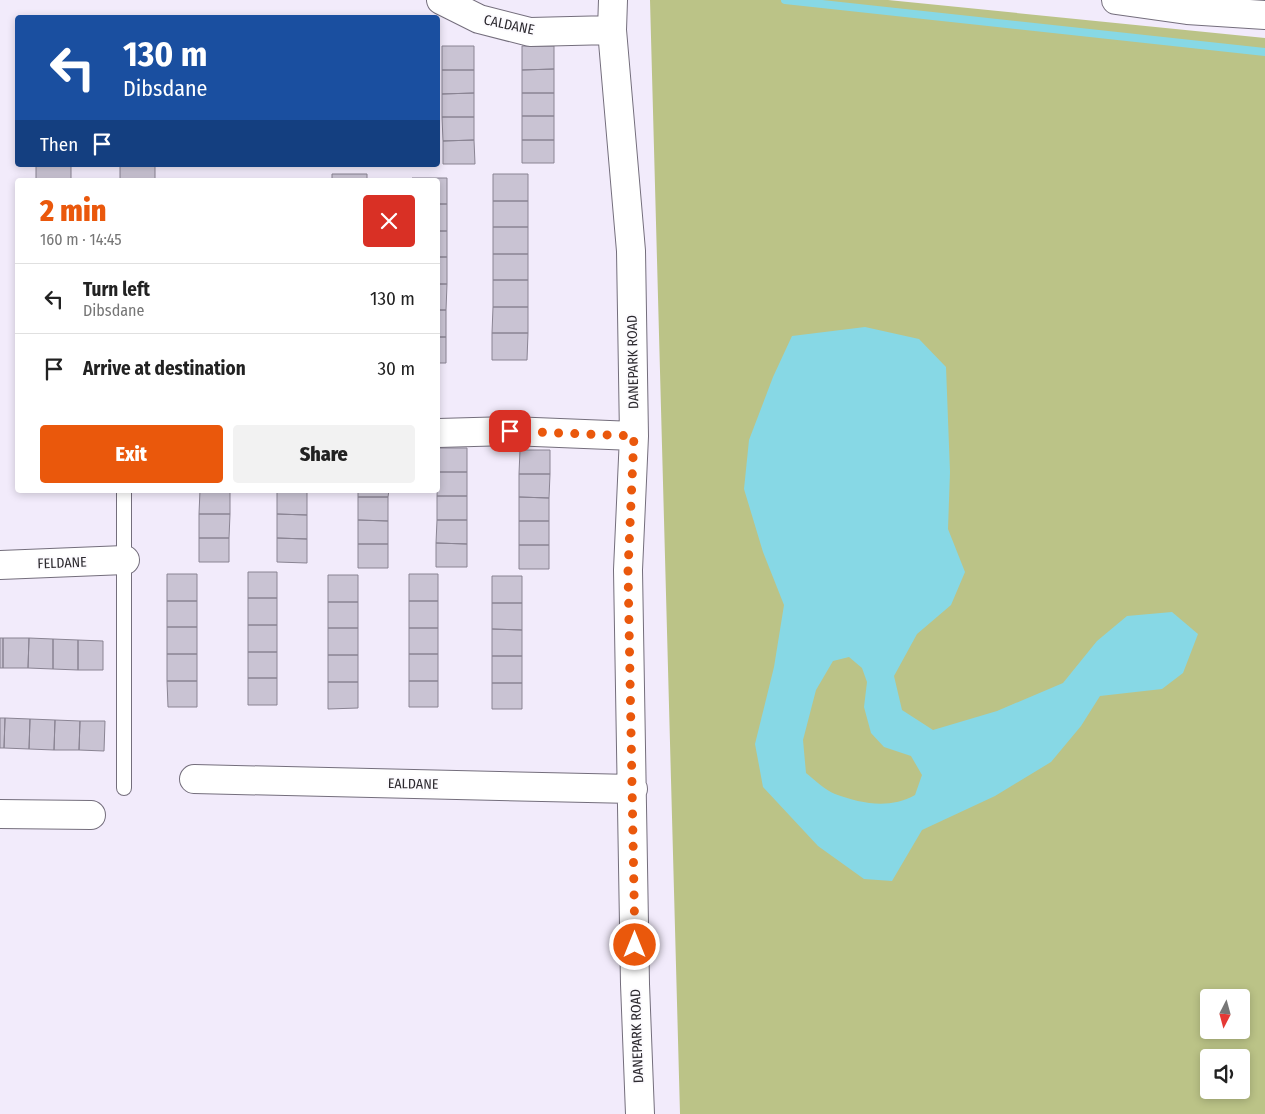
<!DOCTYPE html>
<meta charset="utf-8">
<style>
:root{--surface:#fff;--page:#f2f2f2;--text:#222;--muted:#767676;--line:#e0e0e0;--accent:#ea580c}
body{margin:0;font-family:"Fira Sans Condensed",sans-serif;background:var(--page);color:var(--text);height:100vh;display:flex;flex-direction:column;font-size:19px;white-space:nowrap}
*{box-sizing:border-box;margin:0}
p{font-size:16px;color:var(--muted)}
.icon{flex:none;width:28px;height:28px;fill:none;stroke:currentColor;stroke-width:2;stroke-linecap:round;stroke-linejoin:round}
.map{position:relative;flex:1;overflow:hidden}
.side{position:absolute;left:15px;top:178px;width:425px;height:315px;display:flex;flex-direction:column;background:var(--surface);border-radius:5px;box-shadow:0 2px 8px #0003}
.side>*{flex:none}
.guide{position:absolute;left:15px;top:15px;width:425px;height:152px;border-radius:5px;box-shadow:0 2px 8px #0003;background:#1a4fa0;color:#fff;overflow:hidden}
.needle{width:32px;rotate:186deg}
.buttons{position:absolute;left:1200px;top:989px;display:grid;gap:10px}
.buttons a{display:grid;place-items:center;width:50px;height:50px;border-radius:5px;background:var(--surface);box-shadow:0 2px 8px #0003;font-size:25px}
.pin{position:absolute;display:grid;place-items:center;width:42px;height:42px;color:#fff;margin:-21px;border-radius:10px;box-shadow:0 2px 8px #0006}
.me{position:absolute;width:55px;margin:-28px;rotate:0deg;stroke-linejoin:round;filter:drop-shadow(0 0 4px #0008)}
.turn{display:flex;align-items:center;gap:18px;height:105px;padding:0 25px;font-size:22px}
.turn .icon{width:65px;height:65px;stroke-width:2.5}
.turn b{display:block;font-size:35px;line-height:42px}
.then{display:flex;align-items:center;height:48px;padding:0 25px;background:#0003;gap:10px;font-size:19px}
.round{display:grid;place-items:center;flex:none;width:52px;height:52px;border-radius:5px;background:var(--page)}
.head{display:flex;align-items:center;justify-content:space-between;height:85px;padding:0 25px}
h1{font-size:30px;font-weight:800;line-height:38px;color:var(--accent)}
.primary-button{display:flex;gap:10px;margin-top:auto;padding:10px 25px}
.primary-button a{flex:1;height:58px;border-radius:5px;background:var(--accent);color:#fff;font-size:20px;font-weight:800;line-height:58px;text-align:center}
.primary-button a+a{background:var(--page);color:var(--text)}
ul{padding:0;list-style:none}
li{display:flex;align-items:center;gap:15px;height:70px;padding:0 25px;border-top:1px solid var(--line)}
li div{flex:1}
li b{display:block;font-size:19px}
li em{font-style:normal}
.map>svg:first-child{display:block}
</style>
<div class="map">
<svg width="1265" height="1114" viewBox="0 0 1265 1114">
<rect width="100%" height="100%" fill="#f2ebfb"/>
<path fill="#bbc387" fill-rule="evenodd" d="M650,0H888L1265,38V1114H680ZM1209,998H1241V1030H1209ZM1209,1058H1241V1090H1209Z"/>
<path fill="#87d8e5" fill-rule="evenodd" d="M865,327L919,339L946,367L950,472L948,529L965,572L951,605L917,634L894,676L902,710L933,730L997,711L1063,683L1097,641L1127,616L1172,612L1198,634L1183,673L1162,689L1100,696L1081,726L1051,762L995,796L922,830L892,881L864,879L818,846L763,787L755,744L774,667L784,605L763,552L744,489L749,440L773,377L792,336ZM849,657L862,668L867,682L864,707L871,733L884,747L911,756L922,775L915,795C890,809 862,804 835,794C825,790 815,780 806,773L803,740L816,690L833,661Z"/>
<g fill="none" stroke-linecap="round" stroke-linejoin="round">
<path stroke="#87d8e5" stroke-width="8" d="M785,0L1265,52"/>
</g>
<path fill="#c9c3d3" stroke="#8a8493" d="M442,46H474V70H442Z
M522,46H554V69L522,70Z
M554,69V93H522V70Z
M442,70H474V93L442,94Z
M474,93V117H442V94Z
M522,93H554V116H522Z
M522,116H554V140H522Z
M442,117H474V140L443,141Z
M474,140L475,164H443V141Z
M522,140H554V163H522Z
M36,165H71V180H36Z
M120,165H155V180H120Z
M332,174H367V180H332Z
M493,174H528V201H493Z
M412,178H447V204H438V180H412Z
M493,201H528V227H493Z
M438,204H447V231H438Z
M493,227H528V254H493Z
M438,231H447V257H438Z
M493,254H528V280H493Z
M438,257H447V284H438Z
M493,280H528V307H493Z
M438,284H447L446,310H438Z
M493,307H528V333H492Z
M438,310H446V337H438Z
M492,333H528L527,360H492Z
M438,337H446V363H438Z
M438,448H467V472H438Z
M520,450H550V474H519Z
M438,472H467V496H437Z
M519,474H550L549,498L519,497Z
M200,490H230V514H199Z
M358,490H389L388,497H358Z
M277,491H307V515L277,514Z
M437,496H467V520H437Z
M358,497H388V521L358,520Z
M519,497L549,498V521H519Z
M199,514H230L229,538H199Z
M277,514L307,515V539L277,538Z
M358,520L388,521V544H358Z
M437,520H467V544L436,543Z
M519,521H549V545H519Z
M199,538H229V562H199Z
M277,538L307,539V563L277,562Z
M436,543L467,544V567H436Z
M358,544H388V568H358Z
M519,545H549V569H519Z
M248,572H277V598H248Z
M167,574H197V601H167Z
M409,574H438V601H409Z
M328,575H358V602H328Z
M492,576H522V603H492Z
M248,598H277V625H248Z
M167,601H197V627H167Z
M409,601H438V628H409Z
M328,602H358V628H328Z
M492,603H522V630L492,629Z
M248,625H277V652H248Z
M167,627H197V654H167Z
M328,628H358V655H328Z
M409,628H438V654H409Z
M492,629L522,630V656H492Z
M0,638H3V668H0Z
M3,638H29L28,668H3Z
M29,638L53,639V669L28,668Z
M53,639L78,640V670L53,669Z
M78,640L103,641V670H78Z
M248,652H277V678H248Z
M167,654H197V681H167Z
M409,654H438V681H409Z
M328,655H358V682H328Z
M492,656H522V683H492Z
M248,678H277V705H248Z
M167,681H197V707H168Z
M409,681H438V707H409Z
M328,682H358V708L328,709Z
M492,683H522V709H492Z
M0,718H5L4,748H0Z
M5,718L30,719L29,749L4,748Z
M30,719L55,720L54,750L29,749Z
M55,720L80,721L79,750H54Z
M80,721H105L104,751L79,750Z"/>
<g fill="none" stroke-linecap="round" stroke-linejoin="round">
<defs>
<path id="service" d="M124,788V490"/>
<path id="minor" d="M441,0L479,19L530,32L612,30
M613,0L612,30L631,251L634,436L628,570L635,984L640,1114
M1116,0L1187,10L1265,15
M438,433L510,431L634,436
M0,565L125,560
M194,779L633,789
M0,814L91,815"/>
</defs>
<use href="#service" stroke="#746e7c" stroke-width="16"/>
<use href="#minor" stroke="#746e7c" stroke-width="30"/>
<use href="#service" stroke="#fff" stroke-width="14"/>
<use href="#minor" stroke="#fff" stroke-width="28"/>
</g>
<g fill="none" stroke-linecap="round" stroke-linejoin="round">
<path stroke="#ea580c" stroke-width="9" stroke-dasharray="0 16.2" d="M510,431L634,436L628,570L635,945"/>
</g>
<g text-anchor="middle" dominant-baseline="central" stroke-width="4" stroke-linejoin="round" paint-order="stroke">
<g font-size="14" fill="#2c292f" stroke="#fcfbfe">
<text transform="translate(509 25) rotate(12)">CALDANE</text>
<text transform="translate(633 362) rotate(-91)">DANEPARK ROAD</text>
<text transform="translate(62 563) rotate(-2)">FELDANE</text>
<text transform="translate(413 784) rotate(1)">EALDANE</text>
<text transform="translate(637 1036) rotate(-92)">DANEPARK ROAD</text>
</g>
</g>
</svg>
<div class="buttons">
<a><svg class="needle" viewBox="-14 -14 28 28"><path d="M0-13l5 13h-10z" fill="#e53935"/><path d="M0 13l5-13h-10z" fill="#767676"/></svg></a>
<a><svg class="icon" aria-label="sound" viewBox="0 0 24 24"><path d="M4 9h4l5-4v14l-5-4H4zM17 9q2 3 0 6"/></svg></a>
</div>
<div class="pin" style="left:510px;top:431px;background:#d93025"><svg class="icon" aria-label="arrive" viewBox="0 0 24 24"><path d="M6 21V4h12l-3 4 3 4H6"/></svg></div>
<svg class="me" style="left:635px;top:945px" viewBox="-20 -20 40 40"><circle r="17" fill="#ea580c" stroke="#fff" stroke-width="3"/><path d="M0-11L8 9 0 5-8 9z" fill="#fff"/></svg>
<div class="guide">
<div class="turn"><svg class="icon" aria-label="left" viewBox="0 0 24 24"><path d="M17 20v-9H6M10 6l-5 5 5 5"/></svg><div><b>130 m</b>Dibsdane</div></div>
<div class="then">Then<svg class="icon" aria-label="arrive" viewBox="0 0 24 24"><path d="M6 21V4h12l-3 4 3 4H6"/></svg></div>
</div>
<section class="side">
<div class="head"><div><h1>2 min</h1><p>160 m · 14:45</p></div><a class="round" style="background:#d93025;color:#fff"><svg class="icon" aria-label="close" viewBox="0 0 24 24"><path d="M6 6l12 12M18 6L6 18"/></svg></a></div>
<ul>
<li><svg class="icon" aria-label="left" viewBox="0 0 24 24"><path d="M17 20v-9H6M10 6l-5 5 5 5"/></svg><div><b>Turn left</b><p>Dibsdane</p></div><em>130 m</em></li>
<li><svg class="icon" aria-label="arrive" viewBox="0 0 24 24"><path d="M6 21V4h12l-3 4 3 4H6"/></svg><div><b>Arrive at destination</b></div><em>30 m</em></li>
</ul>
<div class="primary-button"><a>Exit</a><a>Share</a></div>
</section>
</div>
